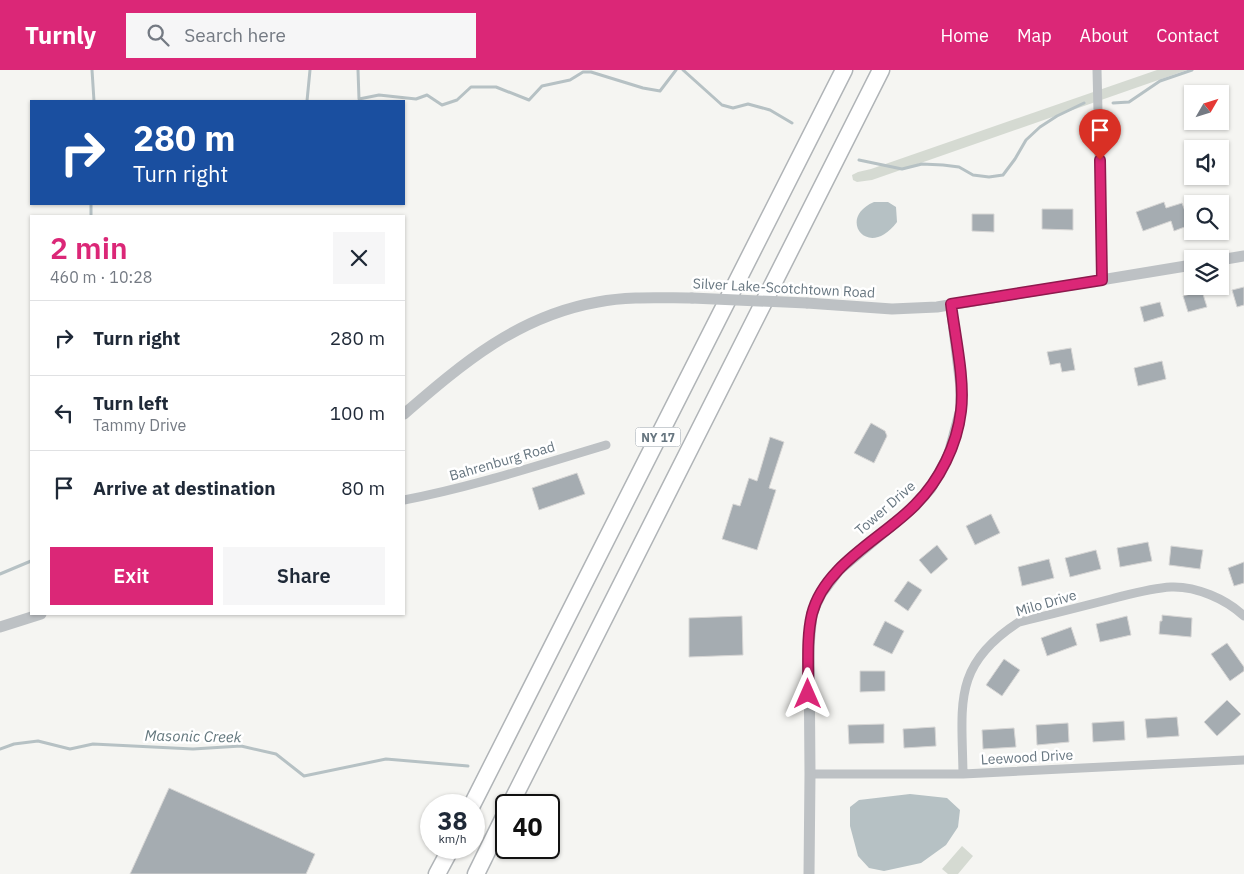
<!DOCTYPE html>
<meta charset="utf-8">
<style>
:root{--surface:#fff;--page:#f6f6f7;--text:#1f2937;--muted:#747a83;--line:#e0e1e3;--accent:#db2777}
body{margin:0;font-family:"IBM Plex Sans",sans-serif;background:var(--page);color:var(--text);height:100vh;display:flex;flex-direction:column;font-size:19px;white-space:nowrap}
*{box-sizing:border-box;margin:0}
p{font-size:16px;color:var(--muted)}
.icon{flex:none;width:28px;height:28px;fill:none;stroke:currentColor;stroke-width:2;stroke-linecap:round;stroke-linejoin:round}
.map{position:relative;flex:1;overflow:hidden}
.side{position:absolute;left:30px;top:145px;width:375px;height:400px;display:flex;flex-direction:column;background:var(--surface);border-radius:0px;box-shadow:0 1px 4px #0004}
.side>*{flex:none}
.banner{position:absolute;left:30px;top:30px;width:375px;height:105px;border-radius:0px;box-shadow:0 1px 4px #0004;background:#1a4fa0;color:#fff;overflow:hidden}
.needle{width:32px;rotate:51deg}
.tools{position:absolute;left:1184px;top:15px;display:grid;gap:10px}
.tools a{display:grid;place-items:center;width:45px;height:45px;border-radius:0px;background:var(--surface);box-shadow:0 1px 4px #0004;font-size:25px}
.speed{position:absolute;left:420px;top:724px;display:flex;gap:10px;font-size:25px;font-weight:700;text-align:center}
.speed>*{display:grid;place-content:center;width:65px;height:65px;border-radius:50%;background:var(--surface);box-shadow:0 1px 4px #0004;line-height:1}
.speed small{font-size:12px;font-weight:400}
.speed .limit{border:2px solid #111;border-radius:8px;background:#fff;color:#111}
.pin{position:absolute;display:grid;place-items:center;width:42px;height:42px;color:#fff;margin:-51px -21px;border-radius:50% 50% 50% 0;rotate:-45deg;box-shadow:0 0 5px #0007}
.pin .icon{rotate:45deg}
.me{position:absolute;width:55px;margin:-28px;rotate:0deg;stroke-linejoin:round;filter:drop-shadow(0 0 4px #0008)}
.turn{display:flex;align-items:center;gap:18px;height:105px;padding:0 20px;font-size:22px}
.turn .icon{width:65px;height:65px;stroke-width:2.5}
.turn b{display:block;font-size:35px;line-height:42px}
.round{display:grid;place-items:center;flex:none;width:52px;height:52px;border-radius:0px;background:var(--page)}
.overview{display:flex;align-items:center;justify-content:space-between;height:85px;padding:0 20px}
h1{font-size:30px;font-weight:600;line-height:38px;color:var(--accent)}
.primary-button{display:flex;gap:10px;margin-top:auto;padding:10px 20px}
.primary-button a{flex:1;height:58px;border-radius:0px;background:var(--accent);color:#fff;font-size:20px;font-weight:600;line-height:58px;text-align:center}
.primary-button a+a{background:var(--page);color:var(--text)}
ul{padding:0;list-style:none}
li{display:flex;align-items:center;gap:15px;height:75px;padding:0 20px;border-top:1px solid var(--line)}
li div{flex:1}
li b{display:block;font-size:19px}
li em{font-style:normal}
header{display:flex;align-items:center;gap:30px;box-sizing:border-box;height:70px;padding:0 25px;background:var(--accent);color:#fff}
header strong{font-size:24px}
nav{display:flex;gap:28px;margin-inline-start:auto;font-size:18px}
.search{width:350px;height:45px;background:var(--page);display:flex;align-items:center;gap:12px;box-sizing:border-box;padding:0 18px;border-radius:0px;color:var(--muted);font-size:19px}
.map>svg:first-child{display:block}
</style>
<header>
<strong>Turnly</strong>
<div class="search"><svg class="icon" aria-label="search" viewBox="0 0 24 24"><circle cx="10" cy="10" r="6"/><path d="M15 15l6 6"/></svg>Search here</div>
<nav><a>Home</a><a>Map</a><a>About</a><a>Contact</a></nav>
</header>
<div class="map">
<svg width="1244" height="804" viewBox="0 0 1244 804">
<rect width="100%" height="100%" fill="#f5f5f2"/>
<path fill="#d5dad2" d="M1157,0H1187L872,110L857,112L853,110L852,105L858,102L871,99Z
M962,776L973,786L958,804H948L942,799Z"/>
<path fill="#b6c1c4" d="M874,132H888L896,137L897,152C868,191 836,148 874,132Z
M910,724L947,728L960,740L958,757L946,775L921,793L884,801L869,798L858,786L850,756V737L859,730Z"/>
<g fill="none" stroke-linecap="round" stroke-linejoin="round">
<path stroke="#b6c1c4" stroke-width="3" d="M92,0L94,31
M358,0L359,29L379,25L416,29L427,25L442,35L457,30L471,17H496L529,30L542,16L570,10L583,2H591L643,18L660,21L676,0
M683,0L722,35L733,38L748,34L770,40L792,53
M307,31L310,0
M1113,33L1129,32L1160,11L1192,0
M859,90L902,99L922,94L943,95L959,97L973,105L989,107L1003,105L1015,89L1026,70L1040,57L1057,46L1084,33
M91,134V146
M0,504L31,491
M0,679L14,674L38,671L70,679L93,674L193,679L241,676L276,684L304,706L386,689L468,696"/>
</g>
<path fill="#a5acb1" stroke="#d7d6d5" d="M1164,132L1166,138L1182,133L1190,155L1174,161L1171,151L1143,161L1136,142Z
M1042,139H1073V160L1042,159Z
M972,144H994V162L972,161Z
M1244,217V235L1237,237L1232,220Z
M1202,221L1207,237L1188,242L1183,226Z
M1160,232L1164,246L1144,252L1140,237Z
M1071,278L1075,300L1062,302L1060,293L1050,295L1047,282Z
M1162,291L1166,309L1138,316L1134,298Z
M871,353L885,361L887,366L874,393L854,383Z
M770,367L784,372L769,418L776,420L757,480L722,469L733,434L740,436L749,408L757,411Z
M577,403L585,424L539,440L532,418Z
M991,444L1000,463L975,475L966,456Z
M1148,472L1152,491L1120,497L1117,478Z
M937,475L948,489L931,504L919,490Z
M1171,476L1203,480L1200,499L1169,495Z
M1096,480L1101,499L1070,507L1065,488Z
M1049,489L1054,508L1022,516L1018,497Z
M1244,492V513L1234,516L1228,498Z
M908,511L922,520L908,541L894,531Z
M1162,545L1192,548L1191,567L1159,564L1160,551H1162Z
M742,546L743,585L689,587V548Z
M1127,546L1131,565L1100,572L1096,554Z
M885,551L904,561L892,584L873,575Z
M1071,557L1077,575L1047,586L1041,568Z
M1227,573L1244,597V601L1230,611L1211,584Z
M1004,589L1020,600L1002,626L986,615Z
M860,601H885V621L860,622Z
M1227,630L1241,644L1217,666L1204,652Z
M1177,647L1179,666L1147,668L1145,649Z
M1124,651L1125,670L1093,672L1092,653Z
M1068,653L1069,672L1037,675L1036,655Z
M884,654V673L849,674L848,655Z
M935,657L936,676L904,678L903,659Z
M1014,658L1016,677L983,679L982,660Z
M169,718L315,784L306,804H130Z"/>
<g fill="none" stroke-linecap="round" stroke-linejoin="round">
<defs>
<path id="motorway" d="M472,735L844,0
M510,735L881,0
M437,804L451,778
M476,804L506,743"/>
</defs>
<use href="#motorway" stroke="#b0b4b7" stroke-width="19"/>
<path stroke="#bdc1c4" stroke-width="9" d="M1097,0L1102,210
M404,430C472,417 539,395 606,375
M810,704H963L1244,690
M963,704C962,634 952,595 1019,552C1049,545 1080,537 1111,529C1131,524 1151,518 1171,517C1196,516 1226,529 1244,546"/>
<path stroke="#bdc1c4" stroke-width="11" d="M1220,190L1244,186
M807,233L892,239L937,237L1192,195
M404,344C463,293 518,246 598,232C629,226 661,228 692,228
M0,557L41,544
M809,804L810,704L809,576L812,543L821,524L839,500L915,436L931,418L949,384L961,339V317L951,235"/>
<use href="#motorway" stroke="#fff" stroke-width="16"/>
<path stroke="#bdc1c4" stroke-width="11" d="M692,228L807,233"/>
</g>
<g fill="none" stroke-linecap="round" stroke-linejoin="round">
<defs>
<path id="route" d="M808,624C809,598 806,569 812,544C824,495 883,468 915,435C940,410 957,375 961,341C965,310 955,266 951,234L1102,210L1100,90"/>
</defs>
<use href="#route" stroke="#8e194d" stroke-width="12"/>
<use href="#route" stroke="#db2777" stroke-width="9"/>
</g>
<g text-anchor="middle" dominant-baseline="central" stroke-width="5" stroke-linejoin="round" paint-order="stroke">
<rect fill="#fff" stroke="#959fa6" stroke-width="1" x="635.5" y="357.5" width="45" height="19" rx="4"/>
<g font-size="12" font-weight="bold" fill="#677680">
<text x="658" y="367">NY 17</text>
</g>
<g font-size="14" fill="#677680" stroke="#fff">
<text transform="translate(784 218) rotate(3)">Silver Lake-Scotchtown Road</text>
<text transform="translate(502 391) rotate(-16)">Bahrenburg Road</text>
<text transform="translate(885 438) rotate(-41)">Tower Drive</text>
<text transform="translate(1046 533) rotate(-16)">Milo Drive</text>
<text transform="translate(1027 687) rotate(-3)">Leewood Drive</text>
</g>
<g font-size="15" font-style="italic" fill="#63777d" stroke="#fff">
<text transform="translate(193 666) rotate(1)">Masonic Creek</text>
</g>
</g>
</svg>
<div class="tools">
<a><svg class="needle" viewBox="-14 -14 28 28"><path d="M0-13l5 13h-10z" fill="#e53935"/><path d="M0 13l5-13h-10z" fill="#747a83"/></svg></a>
<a><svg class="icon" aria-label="sound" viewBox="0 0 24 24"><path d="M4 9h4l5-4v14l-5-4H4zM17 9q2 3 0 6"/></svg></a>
<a><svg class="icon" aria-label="search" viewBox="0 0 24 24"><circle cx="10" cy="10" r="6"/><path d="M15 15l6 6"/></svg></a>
<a><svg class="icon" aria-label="layers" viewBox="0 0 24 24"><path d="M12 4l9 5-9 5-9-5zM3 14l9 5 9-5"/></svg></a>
</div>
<div class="speed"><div>38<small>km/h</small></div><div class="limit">40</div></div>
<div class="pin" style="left:1100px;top:90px;background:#d93025"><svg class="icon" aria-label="arrive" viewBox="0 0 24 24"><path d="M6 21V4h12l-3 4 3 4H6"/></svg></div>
<svg class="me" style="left:808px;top:624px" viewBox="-20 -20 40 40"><path d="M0-17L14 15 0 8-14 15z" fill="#db2777" stroke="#fff" stroke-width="4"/></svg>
<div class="banner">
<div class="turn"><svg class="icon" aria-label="right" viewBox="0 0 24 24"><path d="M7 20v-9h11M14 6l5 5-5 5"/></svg><div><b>280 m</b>Turn right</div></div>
</div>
<section class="side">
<div class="overview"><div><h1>2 min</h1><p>460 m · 10:28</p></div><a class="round"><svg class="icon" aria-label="close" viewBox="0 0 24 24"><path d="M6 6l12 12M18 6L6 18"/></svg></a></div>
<ul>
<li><svg class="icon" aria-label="right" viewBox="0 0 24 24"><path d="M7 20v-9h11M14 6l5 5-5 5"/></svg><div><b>Turn right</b></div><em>280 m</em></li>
<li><svg class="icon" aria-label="left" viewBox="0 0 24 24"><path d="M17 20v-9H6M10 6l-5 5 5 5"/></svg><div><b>Turn left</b><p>Tammy Drive</p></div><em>100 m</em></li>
<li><svg class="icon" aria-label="arrive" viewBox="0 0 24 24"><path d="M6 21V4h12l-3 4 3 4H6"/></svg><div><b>Arrive at destination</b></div><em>80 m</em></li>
</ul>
<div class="primary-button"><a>Exit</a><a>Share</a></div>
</section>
</div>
